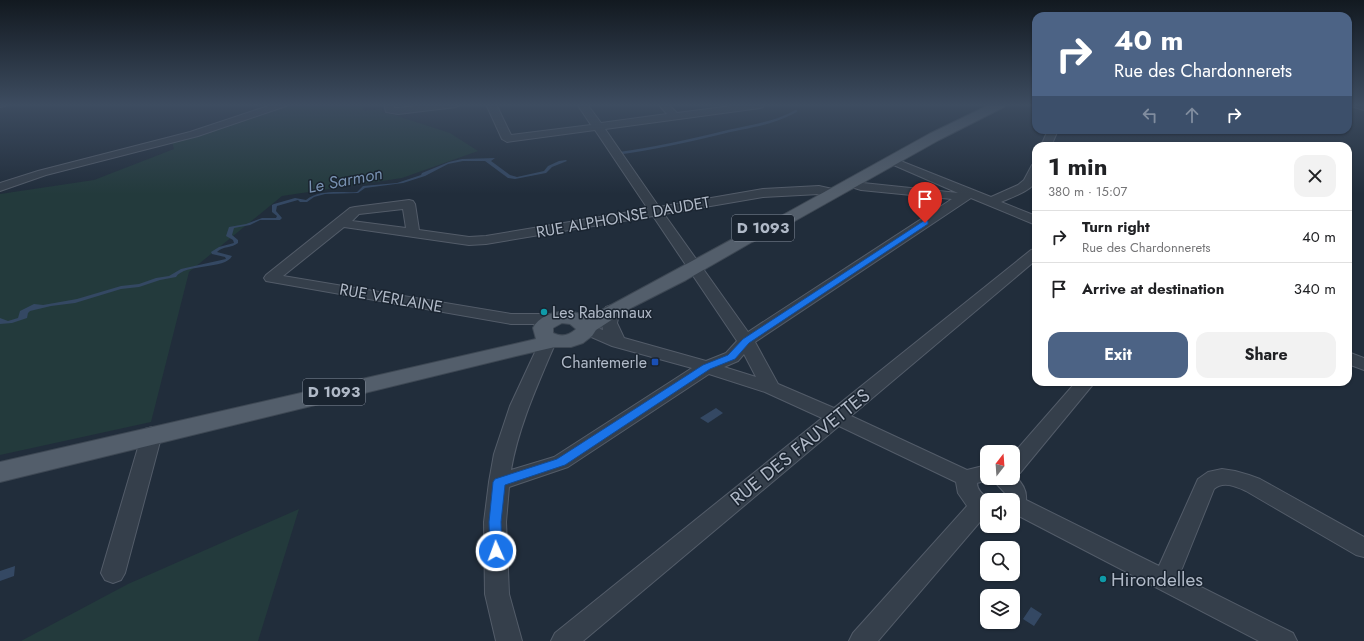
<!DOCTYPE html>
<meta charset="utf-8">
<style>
:root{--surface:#fff;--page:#f2f2f2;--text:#202124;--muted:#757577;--line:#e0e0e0;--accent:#4c6385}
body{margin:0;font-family:Jost,sans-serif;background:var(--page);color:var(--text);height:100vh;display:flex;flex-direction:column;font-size:15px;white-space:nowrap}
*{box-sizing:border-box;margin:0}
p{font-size:13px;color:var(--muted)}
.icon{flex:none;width:22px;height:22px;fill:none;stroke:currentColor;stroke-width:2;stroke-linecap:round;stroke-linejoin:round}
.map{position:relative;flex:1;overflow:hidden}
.drawer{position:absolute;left:1032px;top:142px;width:320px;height:244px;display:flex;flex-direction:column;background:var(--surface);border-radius:12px;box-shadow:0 1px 3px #0004}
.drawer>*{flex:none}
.top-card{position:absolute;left:1032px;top:12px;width:320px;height:122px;border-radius:12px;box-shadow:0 1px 3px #0004;background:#4c6385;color:#fff;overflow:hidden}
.needle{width:26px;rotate:17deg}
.controls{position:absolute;left:980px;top:445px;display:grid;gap:8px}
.controls a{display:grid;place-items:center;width:40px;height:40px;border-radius:8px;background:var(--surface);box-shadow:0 1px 3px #0004;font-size:20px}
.pin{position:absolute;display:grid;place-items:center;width:34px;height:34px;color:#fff;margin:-41px -17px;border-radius:50% 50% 50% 0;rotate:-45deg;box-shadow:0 0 4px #0007}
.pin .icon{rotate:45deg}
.me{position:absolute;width:44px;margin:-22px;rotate:358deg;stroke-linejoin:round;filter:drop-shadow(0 0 3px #0008)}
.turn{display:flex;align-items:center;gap:14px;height:84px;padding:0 16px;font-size:18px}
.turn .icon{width:52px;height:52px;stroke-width:2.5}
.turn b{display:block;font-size:28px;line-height:34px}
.lanes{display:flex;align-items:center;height:38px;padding:0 16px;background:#0003;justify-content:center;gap:20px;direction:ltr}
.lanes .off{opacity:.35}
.round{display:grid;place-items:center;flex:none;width:42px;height:42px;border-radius:12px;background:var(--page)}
.headline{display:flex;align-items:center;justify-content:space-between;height:68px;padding:0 16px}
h1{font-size:24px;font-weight:700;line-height:30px}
.action{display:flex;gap:8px;margin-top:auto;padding:8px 16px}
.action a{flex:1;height:46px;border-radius:12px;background:var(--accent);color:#fff;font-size:16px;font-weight:700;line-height:46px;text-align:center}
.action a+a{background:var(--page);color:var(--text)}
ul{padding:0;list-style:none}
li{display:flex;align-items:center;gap:12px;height:52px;padding:0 16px;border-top:1px solid var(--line)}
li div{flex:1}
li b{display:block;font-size:15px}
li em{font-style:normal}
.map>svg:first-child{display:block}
</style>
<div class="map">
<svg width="1364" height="641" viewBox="0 0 1364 641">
<rect width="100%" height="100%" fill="#212d3b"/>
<path fill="#233a3c" d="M291,104H349L363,107L364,111L382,109L383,113L391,114L450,133L478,151L402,178L282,196L189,272L151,422L0,455V194L94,180L174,149L172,142L198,135Z
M299,509L258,641H21L128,584Z"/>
<path fill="#344863" d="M495,158L491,161L510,175L517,177L544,171L548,166L559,161L566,160L567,161L552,167L546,173L515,179L508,178L485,161H463L448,164L425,176L403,183L365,188L358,193L325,194L314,197L307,202H300L298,200L277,206L276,211L282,218L280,220H260L250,225L234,228L232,235L238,240V243C232,248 223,246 217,252L232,256C225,270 185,263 176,277L160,280L139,287L121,289L75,303L51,306L30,311L28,313L27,318L12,323L0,324V318L8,321L18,318L20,311L34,304L43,305L77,299L121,286L139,284L156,278L169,276L181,269L226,259L225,257L212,254L211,252L219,247L234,243L233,240L226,236L229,227L246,224L262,218H276L277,216L272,212V205L274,204L295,198L306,200C320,189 340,193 357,192L363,186L397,183L421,175L422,173L449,162L462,159Z
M716,408L723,413L708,423L700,418Z
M15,566L14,576L0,581V571Z
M1031,607L1042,614L1034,626L1023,619Z"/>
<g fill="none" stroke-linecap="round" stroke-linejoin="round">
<path stroke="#344863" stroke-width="2.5" d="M621,153C657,148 693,140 729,131C752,126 775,123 796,111"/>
<defs>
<path id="minor" d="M0,104H7L5,106L0,107Z
M274,104H288L286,106L198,136L46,175L0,191V183L38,171L190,132Z
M384,104H394V108H398L433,104H461L456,107L398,114L386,112Z
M486,104H496L511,135L591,125L577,104H587L601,123L667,114L658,104H668L677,113L747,104H764L763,107L760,108L605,129L659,207L763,189L819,186L837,190L839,193L837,196L833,197L819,194L763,197L664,214L748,332L952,199L861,190L848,186L846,183L848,180L852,179L863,183L958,193L889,163L887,161L889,159L893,158L991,197L1018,185L1024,180L1032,165L1036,164C1036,168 1037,175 1036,180C1034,190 1010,198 1001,202L1036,216V225L971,198L755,342L778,384L834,408L1031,250L1036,249V260L851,416L967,470L987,465V478H1013V454L1076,382H1095L1020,473L1013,475C1021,481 1027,490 1026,500L1159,566L1198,479L1208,472L1222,469L1235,471L1249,475L1260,479L1364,537V557L1356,555L1246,491C1235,486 1223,481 1214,489L1179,576L1293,633L1297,641H1259L1013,513V500H1005V493L992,479L977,483C977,491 984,496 991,500H987V516H985L878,641H849L853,633L967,506L958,493L956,482L839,426L583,641H551L555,633L822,418L765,392L709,374L568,467L509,487L506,522L509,594L522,641H496L485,594L484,522L489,482L494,454L510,406L543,335L549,334L555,335L557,339C539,382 519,424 511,470L554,457L692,368L612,346L580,332L578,329L580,326L586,324L603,330L601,319L606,307L612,305L618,307L620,310L617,323L624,338L706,361L726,353L737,341L653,216L486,244L469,245L344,227L283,276L511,314H553L559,316L561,319L559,322L553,324H511L266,281L264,278L266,275L350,208L355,207L409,200L413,201L415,204L419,230L469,237L486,236L648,209L595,130L507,142L502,139ZM403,209L406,228L352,221L359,214ZM744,354L756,377L724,367L738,361Z
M1349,104H1364V110L1351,106Z
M1048,130H1058L1051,146H1041Z
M1348,352L1364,358V370L1348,364Z
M152,427L159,429L162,434L125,573L121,580L113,583L105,580L101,573L142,434L145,429Z"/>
<path id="major" d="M991,104H1006L1004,107L939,140L793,222L752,242L686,280L627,310L596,330L592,336L583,343L571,347H555L516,356L0,482V462L536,339L533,328C541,311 571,306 587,318L740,235L781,216L929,134ZM562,323L570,324L576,329L575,330C568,336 561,337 553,333V328Z"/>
</defs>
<use href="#minor" stroke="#535c69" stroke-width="2"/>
<use href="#major" stroke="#3e4854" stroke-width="2"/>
<use href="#minor" fill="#353f4b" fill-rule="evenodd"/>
<use href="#major" fill="#535e6b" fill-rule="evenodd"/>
</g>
<linearGradient id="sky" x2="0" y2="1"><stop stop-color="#121920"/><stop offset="0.54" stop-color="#3d4c60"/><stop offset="1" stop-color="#3d4c60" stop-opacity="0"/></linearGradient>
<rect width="1364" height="194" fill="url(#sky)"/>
<path fill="#1a73e8" stroke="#114b97" d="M925,220L928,221V224L749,343L735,359L710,369L565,465L505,485L501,522L502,551L501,555L496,556L491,555L490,551L489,522L493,482L495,479L557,459L703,365L728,355L743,339Z"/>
<g fill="#0f9aa8" stroke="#1a2430" stroke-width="1.5">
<circle cx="544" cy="312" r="4"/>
<circle cx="1103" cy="579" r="4"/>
</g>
<rect fill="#1a4fb4" stroke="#1a2430" stroke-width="1.5" x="651" y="358" width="8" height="8" rx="2"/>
<g text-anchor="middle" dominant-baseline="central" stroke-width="3" stroke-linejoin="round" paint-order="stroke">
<g fill="#1a2430" stroke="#838c9a" stroke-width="1">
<rect x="732" y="215" width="62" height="26" rx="3"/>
<rect x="303" y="379" width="62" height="26" rx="3"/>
</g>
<g font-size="15" font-weight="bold" fill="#b0b9c7">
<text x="763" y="228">D 1093</text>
<text x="334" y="392">D 1093</text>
</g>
<g font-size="16" fill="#b0b9c7" stroke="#1a2430">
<text transform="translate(623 217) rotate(-10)">RUE ALPHONSE DAUDET</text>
<text transform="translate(391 298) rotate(10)">RUE VERLAINE</text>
</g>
<g font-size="16" fill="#b0b9c7" stroke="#1a2430" text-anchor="start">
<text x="552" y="312">Les Rabannaux</text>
<text x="647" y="362" text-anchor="end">Chantemerle</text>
</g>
<g font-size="17" font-style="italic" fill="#7790b0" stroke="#1a2430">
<text transform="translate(345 180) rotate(-11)">Le Sarmon</text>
</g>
<g font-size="19" fill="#b0b9c7" stroke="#1a2430">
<text transform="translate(800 447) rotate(-39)">RUE DES FAUVETTES</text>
</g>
<g font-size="19" fill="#b0b9c7" stroke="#1a2430" text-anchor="start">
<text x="1111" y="579">Hirondelles</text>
</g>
</g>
</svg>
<div class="controls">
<a><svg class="needle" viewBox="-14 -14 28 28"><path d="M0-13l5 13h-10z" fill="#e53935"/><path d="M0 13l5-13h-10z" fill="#757577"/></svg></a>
<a><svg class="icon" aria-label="sound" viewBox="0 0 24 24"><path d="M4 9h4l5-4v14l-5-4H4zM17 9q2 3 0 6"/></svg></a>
<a><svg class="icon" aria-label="search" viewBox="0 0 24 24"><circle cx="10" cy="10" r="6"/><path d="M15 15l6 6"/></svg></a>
<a><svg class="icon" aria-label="layers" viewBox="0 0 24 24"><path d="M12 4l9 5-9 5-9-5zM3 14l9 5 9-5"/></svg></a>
</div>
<div class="pin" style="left:925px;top:223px;background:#d93025"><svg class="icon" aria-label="arrive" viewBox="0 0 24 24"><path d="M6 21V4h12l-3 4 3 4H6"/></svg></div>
<svg class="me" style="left:496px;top:551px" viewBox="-20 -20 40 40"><circle r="17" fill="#1a73e8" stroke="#fff" stroke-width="3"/><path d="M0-11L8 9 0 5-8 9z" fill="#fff"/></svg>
<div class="top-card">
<div class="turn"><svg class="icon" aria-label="right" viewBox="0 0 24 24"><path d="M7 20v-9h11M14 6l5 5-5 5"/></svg><div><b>40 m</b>Rue des Chardonnerets</div></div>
<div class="lanes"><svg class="icon off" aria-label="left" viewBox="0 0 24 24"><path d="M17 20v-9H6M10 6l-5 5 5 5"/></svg><svg class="icon off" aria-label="ahead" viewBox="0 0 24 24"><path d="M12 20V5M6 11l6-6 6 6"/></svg><svg class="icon" aria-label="right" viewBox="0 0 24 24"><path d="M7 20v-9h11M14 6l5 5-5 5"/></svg></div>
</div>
<section class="drawer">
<div class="headline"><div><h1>1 min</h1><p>380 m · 15:07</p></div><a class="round"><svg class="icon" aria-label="close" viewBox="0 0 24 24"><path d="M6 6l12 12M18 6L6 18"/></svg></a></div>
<ul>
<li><svg class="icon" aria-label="right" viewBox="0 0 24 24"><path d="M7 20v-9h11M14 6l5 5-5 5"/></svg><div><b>Turn right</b><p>Rue des Chardonnerets</p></div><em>40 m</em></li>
<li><svg class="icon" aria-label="arrive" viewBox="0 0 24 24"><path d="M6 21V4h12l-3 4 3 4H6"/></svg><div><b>Arrive at destination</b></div><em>340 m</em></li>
</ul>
<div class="action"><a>Exit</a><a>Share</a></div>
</section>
</div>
